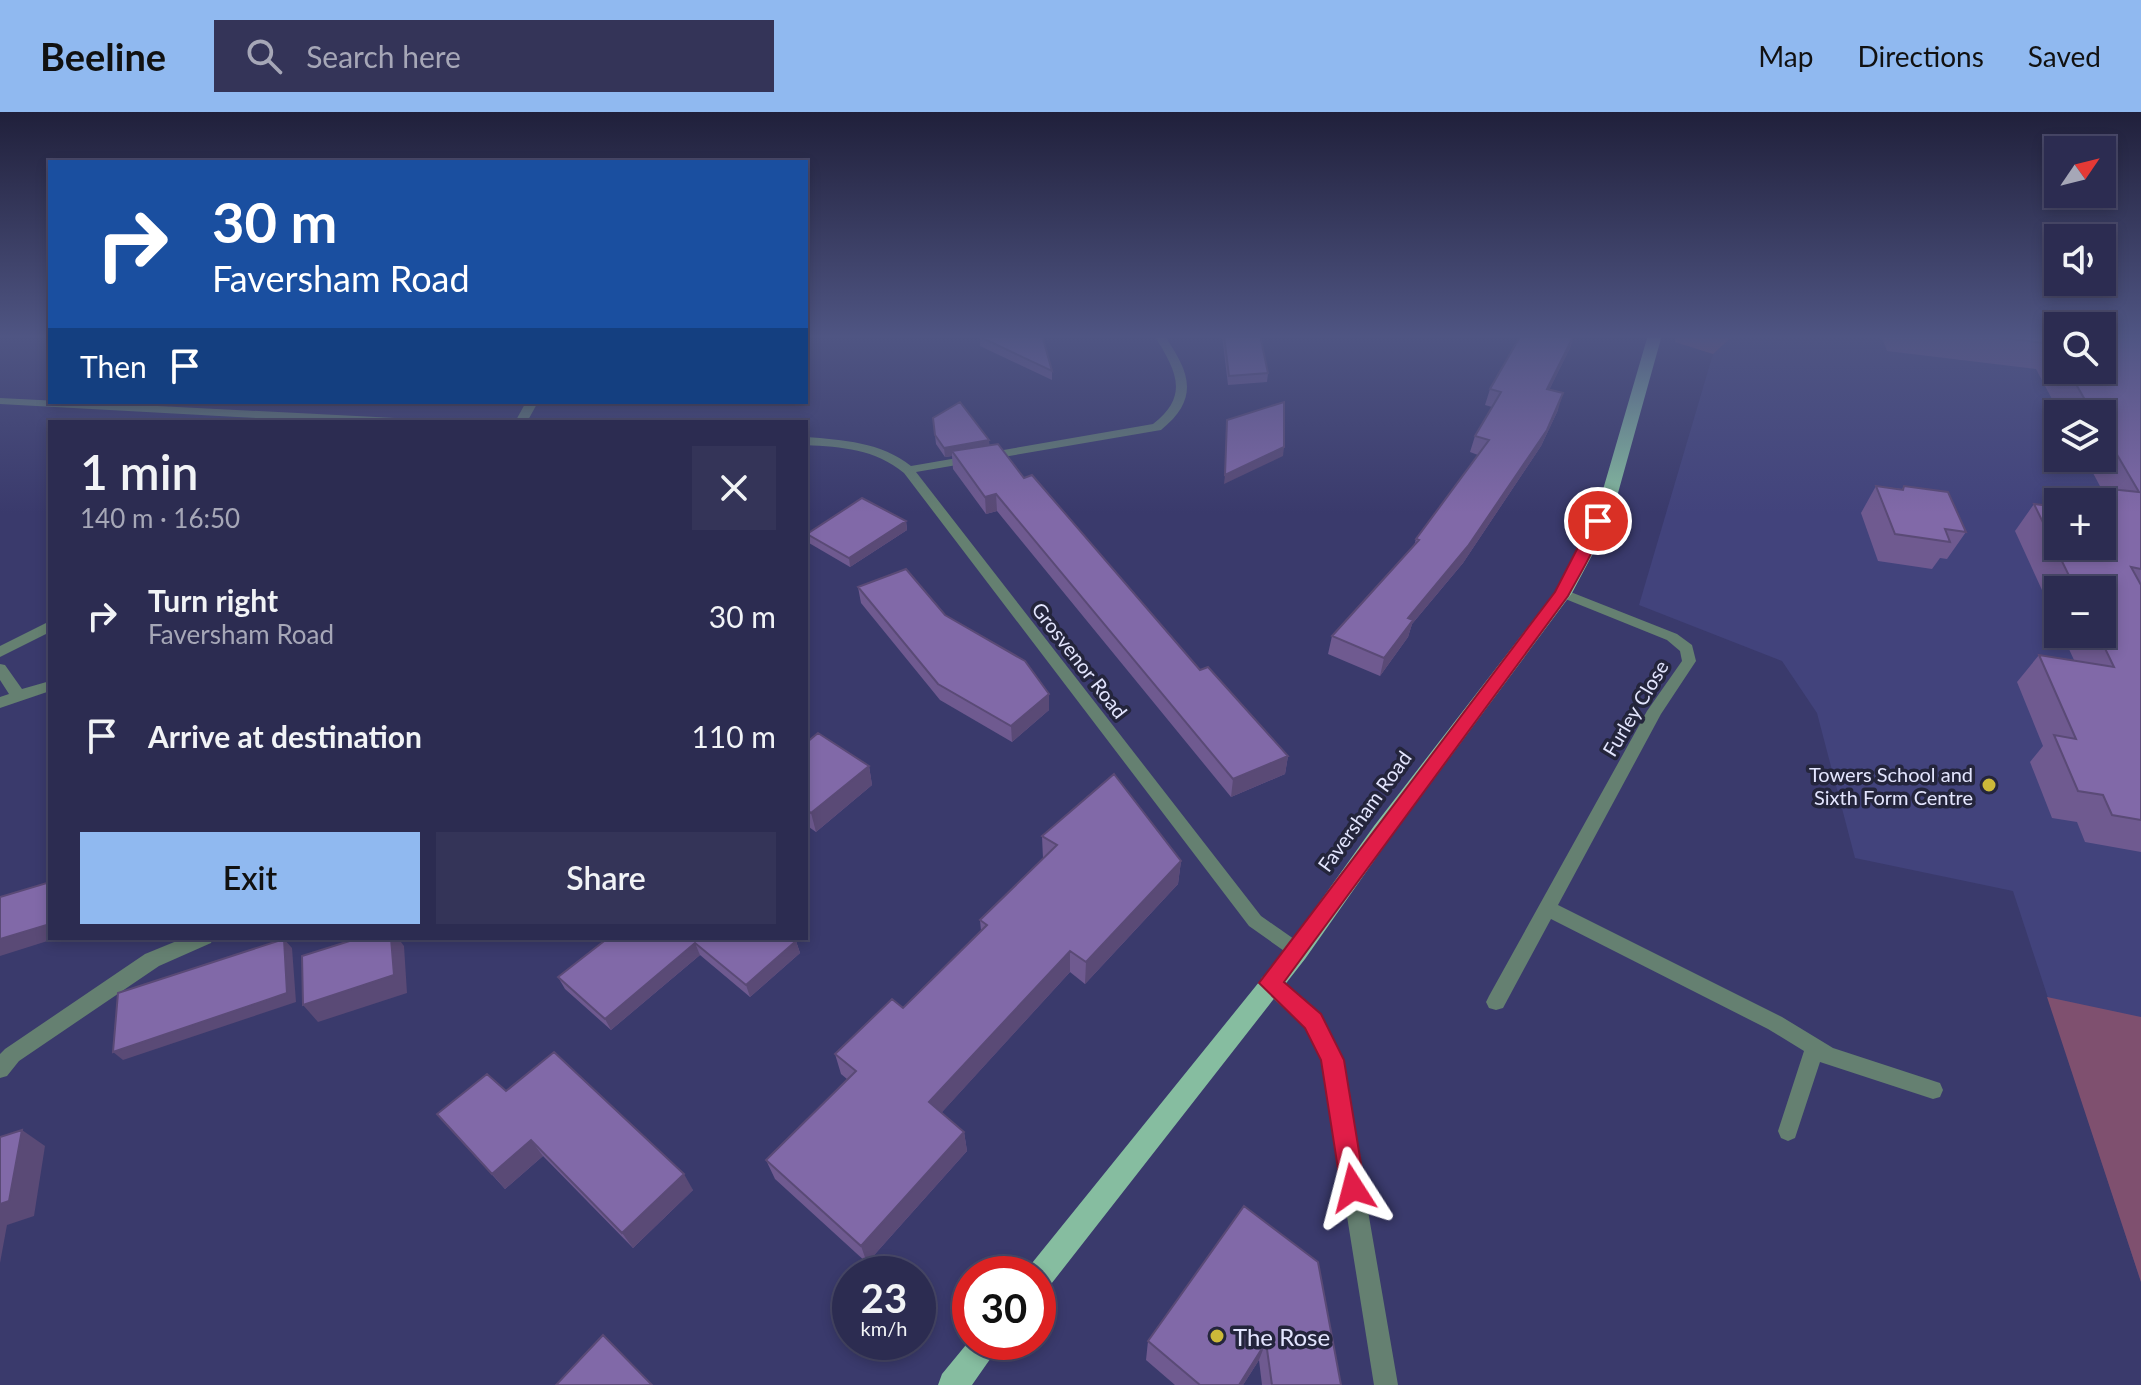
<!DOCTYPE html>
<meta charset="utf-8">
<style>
:root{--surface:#2c2c51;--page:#343458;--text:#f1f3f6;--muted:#a6a7b7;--line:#484868;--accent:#90b9f0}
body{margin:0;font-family:Lato,sans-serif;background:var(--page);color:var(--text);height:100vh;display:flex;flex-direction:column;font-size:30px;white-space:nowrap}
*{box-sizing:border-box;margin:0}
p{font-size:26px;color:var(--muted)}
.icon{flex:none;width:44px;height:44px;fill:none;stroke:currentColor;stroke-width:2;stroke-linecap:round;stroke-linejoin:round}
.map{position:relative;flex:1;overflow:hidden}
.drawer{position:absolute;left:48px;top:308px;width:760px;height:520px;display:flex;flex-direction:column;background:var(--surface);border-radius:0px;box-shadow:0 4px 12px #0003,0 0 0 2px var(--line)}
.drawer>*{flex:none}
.guide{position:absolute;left:48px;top:48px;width:760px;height:244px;border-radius:0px;box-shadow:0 4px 12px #0003,0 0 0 2px var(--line);background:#1a4fa0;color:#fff;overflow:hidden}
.needle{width:52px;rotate:55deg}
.fabs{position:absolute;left:2044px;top:24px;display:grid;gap:16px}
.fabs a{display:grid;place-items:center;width:72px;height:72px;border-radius:0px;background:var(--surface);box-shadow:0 4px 12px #0003,0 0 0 2px var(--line);font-size:40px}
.speed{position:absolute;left:832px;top:1144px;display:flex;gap:16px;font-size:40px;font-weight:700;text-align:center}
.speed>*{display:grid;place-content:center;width:104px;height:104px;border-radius:50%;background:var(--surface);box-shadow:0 4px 12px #0003,0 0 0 2px var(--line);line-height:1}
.speed small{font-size:20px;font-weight:400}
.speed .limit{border:12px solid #d22;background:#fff;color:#111}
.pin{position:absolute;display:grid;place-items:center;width:68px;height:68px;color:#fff;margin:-34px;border:4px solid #fff;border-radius:50%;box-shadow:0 2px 8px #0007}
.me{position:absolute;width:88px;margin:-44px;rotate:351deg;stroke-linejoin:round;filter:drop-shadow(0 0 6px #0008)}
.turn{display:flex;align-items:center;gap:28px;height:168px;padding:0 32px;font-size:36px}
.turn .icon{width:104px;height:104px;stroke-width:2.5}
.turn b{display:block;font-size:56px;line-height:68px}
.then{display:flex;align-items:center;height:76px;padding:0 32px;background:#0003;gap:16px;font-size:30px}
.round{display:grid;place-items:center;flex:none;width:84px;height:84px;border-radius:0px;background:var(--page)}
.head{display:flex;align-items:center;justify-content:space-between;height:136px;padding:0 32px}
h1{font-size:48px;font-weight:600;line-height:60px}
.button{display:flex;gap:16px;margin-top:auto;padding:16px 32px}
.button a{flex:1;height:92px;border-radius:0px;background:var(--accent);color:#111;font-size:32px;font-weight:600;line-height:92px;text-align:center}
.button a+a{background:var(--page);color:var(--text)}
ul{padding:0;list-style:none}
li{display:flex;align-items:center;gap:24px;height:120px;padding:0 32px}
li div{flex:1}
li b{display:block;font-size:30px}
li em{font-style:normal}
header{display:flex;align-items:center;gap:48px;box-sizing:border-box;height:112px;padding:0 40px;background:var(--accent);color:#111}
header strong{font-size:38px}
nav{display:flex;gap:44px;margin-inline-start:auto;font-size:28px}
.search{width:560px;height:72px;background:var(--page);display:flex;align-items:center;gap:20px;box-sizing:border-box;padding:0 28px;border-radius:0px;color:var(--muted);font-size:30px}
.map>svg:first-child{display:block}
</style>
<header>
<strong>Beeline</strong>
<div class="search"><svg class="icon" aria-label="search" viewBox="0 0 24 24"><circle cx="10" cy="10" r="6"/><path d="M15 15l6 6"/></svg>Search here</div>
<nav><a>Map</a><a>Directions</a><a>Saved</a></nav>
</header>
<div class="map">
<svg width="2141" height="1273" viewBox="0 0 2141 1273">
<rect width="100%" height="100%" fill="#3a3a6c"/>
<path fill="#42437c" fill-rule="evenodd" d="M1734,223H2058V258H2102L2141,223V1170L2013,779L1855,746L1817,601L1782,549L1639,493L1713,242ZM2058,302H2102V346H2058ZM2058,390H2102V434H2058ZM2058,478H2102V522H2058Z"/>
<path fill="#7f506f" d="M1675,223H1734L1713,242L1675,230Z
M2047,885L2141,905V1170Z"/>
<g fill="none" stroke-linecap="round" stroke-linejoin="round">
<path fill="#658071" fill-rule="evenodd" d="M1154,223H1164C1189,259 1201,286 1161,318L916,360L1261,804L1304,834L1306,840L1304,846L1297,848L1249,814L904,361C875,337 842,335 806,333V325C843,328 881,330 911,354L1153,312C1191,283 1175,257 1154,223Z
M0,286L395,306L401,310H328L0,292Z
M526,290H538L527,310H515Z
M1563,477L1677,522L1692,533L1696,549L1661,602L1558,793L1782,905L1833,936L1940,971L1943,978L1940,985L1933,987L1820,950L1795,1026L1788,1029L1781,1026L1778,1019L1804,939L1768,917L1551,807L1503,896L1496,898L1489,896L1486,890L1489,884L1647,599L1682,549L1680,539L1667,528L1558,484L1556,481Z
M50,509V520L0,545V534Z
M0,552L5,553L22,577L50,569V579L0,596V585L9,582L0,568Z
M184,826H213L211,831L159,854L19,949L7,964L0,966V942L5,937L145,842Z
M1269,863L1276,865L1320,903L1342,948L1398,1273H1374L1322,948L1306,915L1262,877L1260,871L1262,865Z"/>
<path fill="#86bda0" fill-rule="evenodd" d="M1648,223H1662L1618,381L1598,432L1572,481L1390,726L1305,847L1048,1176L1038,1180V1162H1025L1028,1156L1289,833L1374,714L1555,480L1582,432L1602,381Z
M970,1228L1002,1230L972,1273H938L942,1262Z"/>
</g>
<path fill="#6f5a90" d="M1222,223H1260L1268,261L1267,270L1228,273Z
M1574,223L1570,236L1549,278L1558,298L1541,334L1463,451L1412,512L1408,525L1380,564L1328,542L1332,524L1414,434L1416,427L1478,343L1470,340L1475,324L1492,295L1485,293L1490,277Z
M1881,223H2058V258H2102L2141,223V740L2085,730L2077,710L2052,706L2030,650L2043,634L2017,570L2039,543L2074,548L2062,522H2102V478H2058V513L2015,419L2034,392L2102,434V390H2089L2100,376H2101L2085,346H2102V302H2060L2036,257L1887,239Z
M980,225L1052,259V268L980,234Z
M933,306L989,333L1024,366L1200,558L1288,644L1285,662L1231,685L997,399L986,402L953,357L952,344L945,345L936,332Z
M1876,374L1902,377L1904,374L1966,420L1947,447L1940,446L1932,457L1878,449L1861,401Z
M906,409L907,418L850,455L809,431L807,422Z
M858,475L945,503L1049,582V598L1012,630L940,588L861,491Z
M806,631L869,654L872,673L816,720L806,713Z
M1042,724L1181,749L1178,772L1085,872L1070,860L941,1001L964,1020L967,1039L867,1151L775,1067L766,1048L847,967L841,962L835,942L903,896L981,819L980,808L1043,747Z
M608,826L796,829L800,841L750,885L700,843L611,918L565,877L558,865Z
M506,979L693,1078L633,1136L543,1044L505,1077L437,1002Z
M1244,1094L1341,1273H1262L1259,1248L1243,1273H1175L1146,1248L1148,1229Z"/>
<path fill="#5a4a76" d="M1574,223L1570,236L1541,294L1547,277Z
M1563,281L1558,298L1541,334L1463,451L1412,512L1408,525L1380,564L1384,546L1408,506Z
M989,328L990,337L952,339V344L945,345L944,336Z
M1284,335L1283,344L1224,372L1225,363Z
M996,382L997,399L986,402L985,385Z
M906,409L907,418L850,455L849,446Z
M1049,582V598L1012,630L1011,614Z
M1288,644L1285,662L1231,685L1233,667Z
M869,654L872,673L816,720L811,701Z
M1181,749L1178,772L1085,872L1086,850Z
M50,812V826H57L0,844V827Z
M391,826H398L404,834L407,881L318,910L303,893Z
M284,827L292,836L296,890L123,948L113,940Z
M796,829L800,841L750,885L746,873Z
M695,831L700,843L611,918L605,907Z
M1070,839V860L933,1010L929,990Z
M22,1018L45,1034L34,1104L7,1113L0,1151V1092Z
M964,1020L967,1039L867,1151L861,1134Z
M531,1028L543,1044L505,1077L492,1062Z
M684,1062L693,1078L633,1136L622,1121Z
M1266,1230L1259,1248L1243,1273H1239Z"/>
<path fill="#8169a8" stroke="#5a4a76" stroke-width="2" d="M985,223H1042L1052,259L980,225Z
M1224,223H1260L1268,261L1229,264Z
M1521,223H1574L1547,277L1563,281L1547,318L1468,434L1408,506L1413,508L1384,546L1332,524L1419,428L1416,427L1489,328L1475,324L1501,280L1490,277Z
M1979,223H2058V242L2052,232Z
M2102,223H2141V457L2131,455L2141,473V708L2112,703L2103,683L2078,679L2054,623L2076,627L2039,543L2114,555L2098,522H2102V478H2076L2034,392L2058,395V434H2102V401L2113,402L2100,376L2139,380L2102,317V302H2093L2068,258H2102Z
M960,290L989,328L944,336L935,323L933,306Z
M1284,290V335L1225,363L1227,308Z
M998,332L1024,366L1032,363L1200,558L1208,555L1288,644L1233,667L996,382L985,385L952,339Z
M1876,374L1903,378L1904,374L1948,380L1966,420L1945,417L1950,430L1895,422Z
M862,386L906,409L849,446L807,422Z
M906,457L945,503L1025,549L1049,582L1011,614L938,572L858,475Z
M818,621L869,654L811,701L806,697V631Z
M1114,662L1181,749L1086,850L1070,839L929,990L964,1020L861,1134L766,1048L856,959L835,942L892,887L903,896L987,813L980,808L1057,733L1042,724Z
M50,770V812L0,827V785Z
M359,826H391L394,863L303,893L302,844Z
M608,826H792L796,829L746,873L695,831L605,907L558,865Z
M284,827L287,881L113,940L118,881Z
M554,940L684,1062L622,1121L531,1028L492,1062L437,1002L487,962L506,979Z
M22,1018L9,1089L0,1092V1025Z
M1244,1094L1318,1150L1341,1273H1272L1266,1230L1239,1273H1200L1148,1229Z
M603,1223L652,1273H556Z"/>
<linearGradient id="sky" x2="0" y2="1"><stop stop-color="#20203b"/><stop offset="0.56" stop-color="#4f5583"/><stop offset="1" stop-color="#4f5583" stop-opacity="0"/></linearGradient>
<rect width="2141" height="401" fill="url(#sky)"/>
<path fill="#e11d48" stroke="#92132f" stroke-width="2" d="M1593,406L1606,409C1596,436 1581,460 1568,484L1284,870L1321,902L1344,948L1365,1076L1362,1084L1353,1088L1345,1084L1341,1076L1321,948L1305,916L1259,871L1555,480Z"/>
<g fill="#ccb939" stroke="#24253c" stroke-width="3">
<circle cx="1989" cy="673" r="8"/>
<circle cx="1217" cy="1224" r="8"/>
</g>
<g text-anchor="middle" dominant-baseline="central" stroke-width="7" stroke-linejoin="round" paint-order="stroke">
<g font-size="20" fill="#e3e5fe" stroke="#24253c">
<text transform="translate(1080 548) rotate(52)">Grosvenor Road</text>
<text transform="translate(1635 596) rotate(-59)">Furley Close</text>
<text transform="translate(1364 699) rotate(-54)">Faversham Road</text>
</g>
<g font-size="20" fill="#e3e5fe" stroke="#24253c" text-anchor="end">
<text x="1973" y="662">Towers School and<tspan x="1973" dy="23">Sixth Form Centre</tspan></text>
</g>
<g font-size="24" fill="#e3e5fe" stroke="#24253c" text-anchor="start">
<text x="1233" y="1224">The Rose</text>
</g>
</g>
</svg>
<div class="fabs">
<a><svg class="needle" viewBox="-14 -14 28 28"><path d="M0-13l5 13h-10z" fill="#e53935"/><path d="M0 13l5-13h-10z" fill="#a6a7b7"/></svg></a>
<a><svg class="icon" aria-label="sound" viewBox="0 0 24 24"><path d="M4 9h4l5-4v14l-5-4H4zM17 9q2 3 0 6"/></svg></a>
<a><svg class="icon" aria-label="search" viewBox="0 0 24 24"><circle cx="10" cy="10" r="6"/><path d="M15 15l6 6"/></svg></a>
<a><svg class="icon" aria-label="layers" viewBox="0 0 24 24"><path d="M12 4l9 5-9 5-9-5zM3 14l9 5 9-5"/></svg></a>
<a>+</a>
<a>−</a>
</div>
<div class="speed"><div>23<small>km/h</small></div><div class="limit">30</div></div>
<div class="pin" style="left:1598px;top:409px;background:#d93025"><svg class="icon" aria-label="arrive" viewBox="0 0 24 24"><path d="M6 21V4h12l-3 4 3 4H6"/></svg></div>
<svg class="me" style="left:1353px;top:1076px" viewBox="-20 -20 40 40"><path d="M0-17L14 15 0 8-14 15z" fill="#e11d48" stroke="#fff" stroke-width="4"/></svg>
<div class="guide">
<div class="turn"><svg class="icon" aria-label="right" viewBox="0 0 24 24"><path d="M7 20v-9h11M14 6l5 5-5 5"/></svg><div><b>30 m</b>Faversham Road</div></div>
<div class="then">Then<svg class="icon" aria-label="arrive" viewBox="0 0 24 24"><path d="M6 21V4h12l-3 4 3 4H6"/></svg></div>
</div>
<section class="drawer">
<div class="head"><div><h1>1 min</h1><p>140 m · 16:50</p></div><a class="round"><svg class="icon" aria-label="close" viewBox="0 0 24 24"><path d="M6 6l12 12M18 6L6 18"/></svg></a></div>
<ul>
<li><svg class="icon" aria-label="right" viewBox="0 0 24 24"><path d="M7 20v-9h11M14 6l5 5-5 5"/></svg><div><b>Turn right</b><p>Faversham Road</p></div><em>30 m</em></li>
<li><svg class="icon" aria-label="arrive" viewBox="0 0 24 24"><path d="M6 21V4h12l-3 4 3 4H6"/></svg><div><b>Arrive at destination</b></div><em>110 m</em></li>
</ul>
<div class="button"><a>Exit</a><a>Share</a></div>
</section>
</div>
